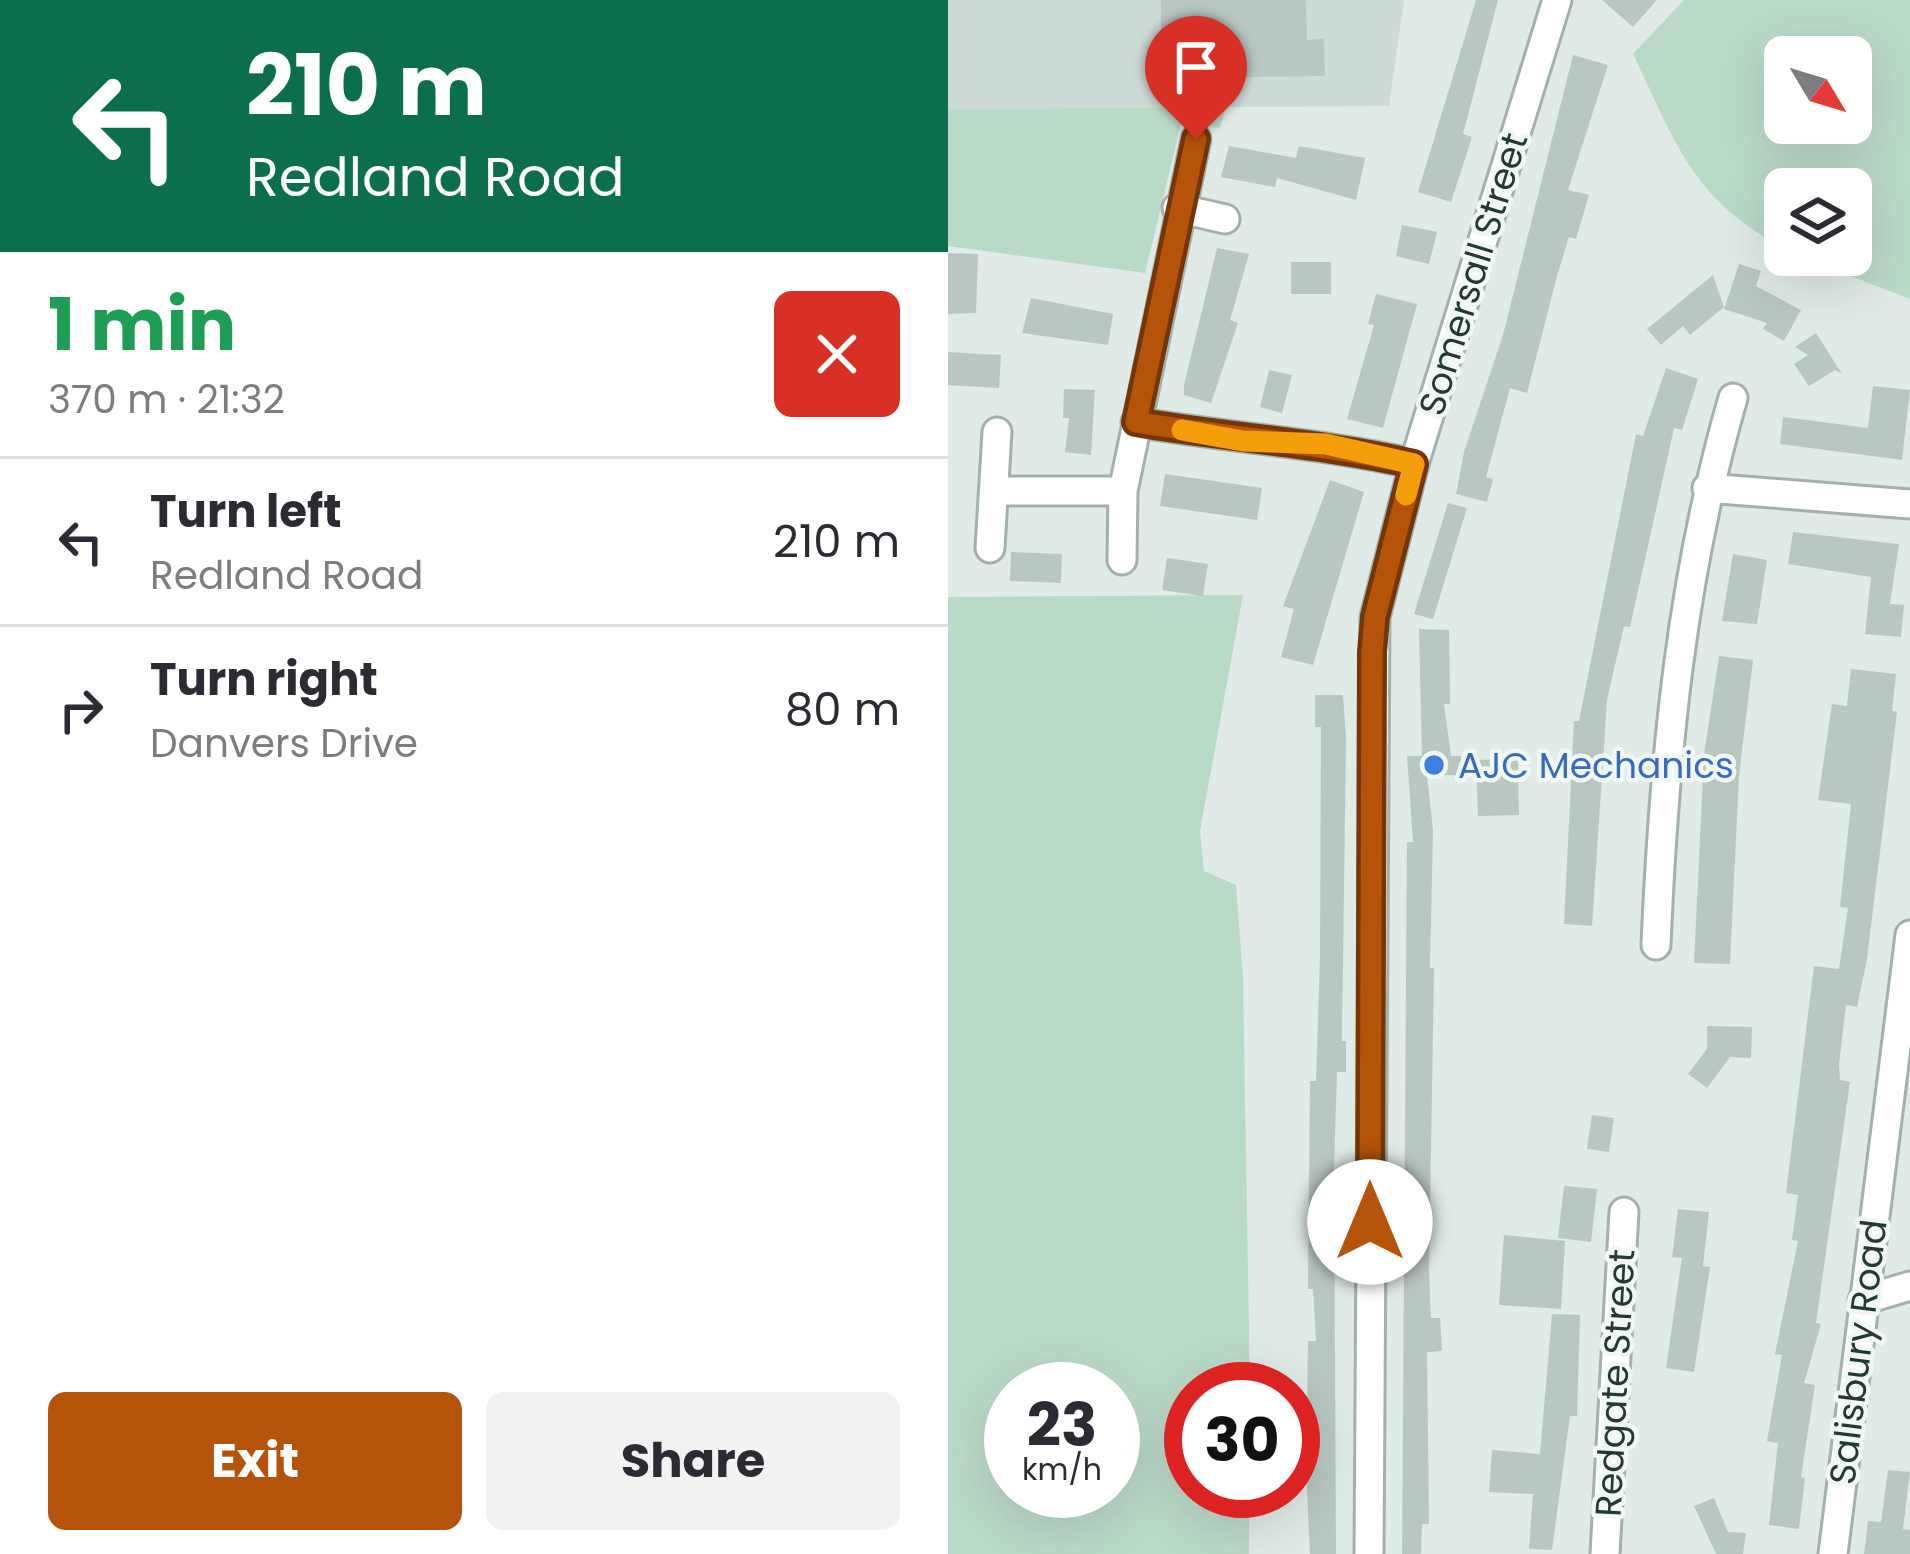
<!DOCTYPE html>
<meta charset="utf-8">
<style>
:root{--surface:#fff;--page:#f2f2f3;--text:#2b2b33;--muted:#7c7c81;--line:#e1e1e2;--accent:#b45309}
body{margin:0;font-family:Poppins,sans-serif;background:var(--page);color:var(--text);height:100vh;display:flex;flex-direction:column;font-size:45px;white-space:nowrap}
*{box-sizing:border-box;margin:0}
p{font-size:39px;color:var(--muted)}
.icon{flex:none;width:66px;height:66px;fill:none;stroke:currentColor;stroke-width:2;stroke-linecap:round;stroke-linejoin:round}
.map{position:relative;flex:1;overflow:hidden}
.sheet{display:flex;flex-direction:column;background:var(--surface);width:948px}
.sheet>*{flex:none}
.hud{background:#0b6e4f;color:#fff;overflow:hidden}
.needle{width:78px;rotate:128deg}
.tools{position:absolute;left:816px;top:36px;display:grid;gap:24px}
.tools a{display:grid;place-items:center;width:108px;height:108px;border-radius:18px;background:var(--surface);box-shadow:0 12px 48px #0002;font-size:60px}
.speed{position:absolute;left:36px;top:1362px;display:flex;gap:24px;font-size:60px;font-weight:700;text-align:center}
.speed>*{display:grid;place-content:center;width:156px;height:156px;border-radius:50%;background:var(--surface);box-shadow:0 12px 48px #0002;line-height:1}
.speed small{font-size:30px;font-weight:400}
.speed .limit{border:18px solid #d22;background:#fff;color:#111}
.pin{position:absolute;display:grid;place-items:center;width:102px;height:102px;color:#fff;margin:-123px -51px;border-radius:50% 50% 50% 0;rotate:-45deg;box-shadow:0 0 12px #0007}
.pin .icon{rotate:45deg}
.me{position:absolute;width:132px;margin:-66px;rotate:0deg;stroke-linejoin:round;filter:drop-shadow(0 0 9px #0008)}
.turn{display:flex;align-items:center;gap:42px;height:252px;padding:0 48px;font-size:54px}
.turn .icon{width:156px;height:156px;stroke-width:2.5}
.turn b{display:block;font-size:84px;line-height:102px}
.round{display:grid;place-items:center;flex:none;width:126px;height:126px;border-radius:18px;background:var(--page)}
.headline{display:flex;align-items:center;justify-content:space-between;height:204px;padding:0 48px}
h1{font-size:72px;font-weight:700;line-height:90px;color:#1e9e55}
.cta{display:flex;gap:24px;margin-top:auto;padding:24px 48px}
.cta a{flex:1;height:138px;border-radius:18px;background:var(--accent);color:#fff;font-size:48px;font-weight:700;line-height:138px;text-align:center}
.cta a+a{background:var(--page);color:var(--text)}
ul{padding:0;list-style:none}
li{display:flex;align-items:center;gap:36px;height:168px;padding:0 48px;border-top:3px solid var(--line)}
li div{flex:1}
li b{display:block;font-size:45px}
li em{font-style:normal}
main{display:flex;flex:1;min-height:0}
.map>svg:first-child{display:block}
</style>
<main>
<section class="sheet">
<div class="hud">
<div class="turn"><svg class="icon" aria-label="left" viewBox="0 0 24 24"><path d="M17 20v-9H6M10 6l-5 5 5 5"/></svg><div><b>210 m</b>Redland Road</div></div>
</div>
<div class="headline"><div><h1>1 min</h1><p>370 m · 21:32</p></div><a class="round" style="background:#d93025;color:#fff"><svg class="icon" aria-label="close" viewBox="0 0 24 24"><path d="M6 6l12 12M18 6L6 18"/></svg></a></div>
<ul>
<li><svg class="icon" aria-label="left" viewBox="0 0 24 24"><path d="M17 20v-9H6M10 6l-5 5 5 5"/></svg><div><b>Turn left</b><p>Redland Road</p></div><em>210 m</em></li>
<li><svg class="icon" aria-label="right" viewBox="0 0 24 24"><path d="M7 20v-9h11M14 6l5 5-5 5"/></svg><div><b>Turn right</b><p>Danvers Drive</p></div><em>80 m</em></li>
</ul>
<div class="cta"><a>Exit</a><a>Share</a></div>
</section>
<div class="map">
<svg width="962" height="1554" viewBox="0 0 962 1554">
<rect width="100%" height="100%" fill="#e0eae7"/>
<path fill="#cedad6" d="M0,0H456L441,106L0,109Z"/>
<path fill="#badac8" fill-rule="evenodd" d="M736,0H962V299L849,255H903V189H837V249C743,198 729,145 685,54ZM837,57H903V123H837Z
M278,107L272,128L234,120L197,273L0,246V109Z
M295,595L252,831L256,871L288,885L295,977L302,1389H243V1491H301V1554H0V597ZM63,1389H165V1491H63Z"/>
<path fill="#b9c7c3" d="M213,0H358L359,40L376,39L377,76L213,78Z
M528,0H550L515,134L524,137L503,202L470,192Z
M654,0H709L685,27Z
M625,55L660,65L620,190L641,195L628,239L621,237L609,276L579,393L562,388L538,477L545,479L539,502L508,494L516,452L555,335Z
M281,146L348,158L351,146L417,158L408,200L329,178L327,187L273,177Z
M454,225L489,232L481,264L448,256Z
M269,248L301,254L282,320L290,323L263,403L236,395V385Z
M0,253L30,254L28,313L0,314Z
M343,262H383V294H343Z
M791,264L813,271L808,286L853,310L836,341L815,329L819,323L776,309Z
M765,275L776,307L742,335L735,326L713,345L699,329Z
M428,294L469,304L435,428L399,419L426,325L420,324Z
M83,298L165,314L160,345L74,333Z
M868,333L894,374L887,370L861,386L846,364L860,355L847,347Z
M0,352L53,355L51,388L0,385Z
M718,368L750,379L734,430L726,428L682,627L676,626L659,700L644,926L616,924L626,721H631L688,434L695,436Z
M321,370L344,375L334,413L312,407Z
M925,386L962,390L954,460L832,444L835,417L920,428Z
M116,389L147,390L143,455L117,452L121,418H115Z
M217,474L314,488L309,520L212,506Z
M382,480L416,492L365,665L333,657L346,609L335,606Z
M500,503L519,508L485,619L466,614Z
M845,532L951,544L942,604L956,605L953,637L917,634L923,577L840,564Z
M63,552L114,554L113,583L62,581Z
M785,554L819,560L809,624L774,621Z
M219,558L260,564L255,596L214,590Z
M471,629L501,630L502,704H496L503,756H513V775H479L485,830L482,968H486L481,1271L483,1318H492L494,1351L479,1352L481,1524H474L473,1554H454L459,842H465L459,756H474Z
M771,656L805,660L791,776L782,964L746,963L756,755Z
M903,669L948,674L944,711L949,712L919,959L909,1007L898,1005L891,1064L892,1080L902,1082L868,1323L873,1324L856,1383L867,1385L853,1477L857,1478L851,1529L821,1525L830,1443L819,1441L834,1355L827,1354L850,1241L844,1240L850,1195L838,1193L866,966L891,969L900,908L892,907L903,804L870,800L884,704L899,706Z
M367,695H395L398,737L394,1041H398V1072H389L386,1167L388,1554H362L358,1470L360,1341H368L365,1289H360L362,1081H368L372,958L373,727H367Z
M570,759L571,815L530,816L528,760Z
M759,1026L804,1027L803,1058L782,1057L759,1088L740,1074L759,1049Z
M644,1115L666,1118L661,1152L639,1149Z
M616,1186L649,1189L643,1242L610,1238Z
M730,1209L761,1212L755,1266L762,1267L746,1372L718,1368L734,1258L724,1257Z
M556,1235L617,1241L613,1309L551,1305Z
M604,1314L632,1315L629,1416H622L604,1550L581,1549L585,1494L541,1492L544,1450L592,1454Z
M940,1470L962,1472L955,1529L962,1530V1554H916L920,1521L933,1522Z
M766,1498L780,1532L798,1533L795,1554H768L746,1506Z"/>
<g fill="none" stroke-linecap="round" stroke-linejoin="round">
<defs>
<path id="street" d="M229,208L277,219
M188,422C281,438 374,443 466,464
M759,488L962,504
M49,491H175
M42,548L49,432
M174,560L175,491L248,139
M708,945C716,759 733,577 785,398
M915,1300L962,1286
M421,1554L427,617L466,464L609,0
M657,1554L676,1212
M885,1554L962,935"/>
</defs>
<use href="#street" stroke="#a3b1ae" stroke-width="33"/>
<use href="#street" stroke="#fff" stroke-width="27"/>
</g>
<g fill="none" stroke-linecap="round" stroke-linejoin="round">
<defs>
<path id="route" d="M248,139L188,422C281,438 374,443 466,464L427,617L424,652L422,1222"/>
</defs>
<use href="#route" stroke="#753606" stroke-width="30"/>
<use href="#route" stroke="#b45309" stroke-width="21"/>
<path stroke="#f59e0b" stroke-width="21" d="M234,430L295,441L378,444L466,464L458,495"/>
</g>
<circle fill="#3f7fe0" stroke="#f0f7f4" stroke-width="4.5" cx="486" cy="765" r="12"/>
<g text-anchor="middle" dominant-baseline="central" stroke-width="9" stroke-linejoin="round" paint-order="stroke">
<g font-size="36" fill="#223936" stroke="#f0f7f4">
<text transform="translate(525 274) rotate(-73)">Somersall Street</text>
<text transform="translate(910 1352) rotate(-83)">Salisbury Road</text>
<text transform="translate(667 1383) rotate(-87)">Redgate Street</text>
</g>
<g font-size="36" fill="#366cbe" stroke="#f0f7f4" text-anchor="start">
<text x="510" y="765">AJC Mechanics</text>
</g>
</g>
</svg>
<div class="tools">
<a><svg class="needle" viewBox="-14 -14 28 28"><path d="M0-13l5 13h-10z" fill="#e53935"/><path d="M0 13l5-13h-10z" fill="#7c7c81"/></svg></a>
<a><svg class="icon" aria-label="layers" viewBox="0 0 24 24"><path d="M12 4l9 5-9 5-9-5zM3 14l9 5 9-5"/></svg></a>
</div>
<div class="speed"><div>23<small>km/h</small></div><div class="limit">30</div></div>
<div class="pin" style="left:248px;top:139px;background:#d93025"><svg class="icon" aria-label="arrive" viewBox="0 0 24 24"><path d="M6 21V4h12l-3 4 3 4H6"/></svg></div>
<svg class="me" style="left:422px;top:1222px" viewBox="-20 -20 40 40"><circle r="19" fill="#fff"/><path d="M0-13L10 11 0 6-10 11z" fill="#b45309"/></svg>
</div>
</main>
